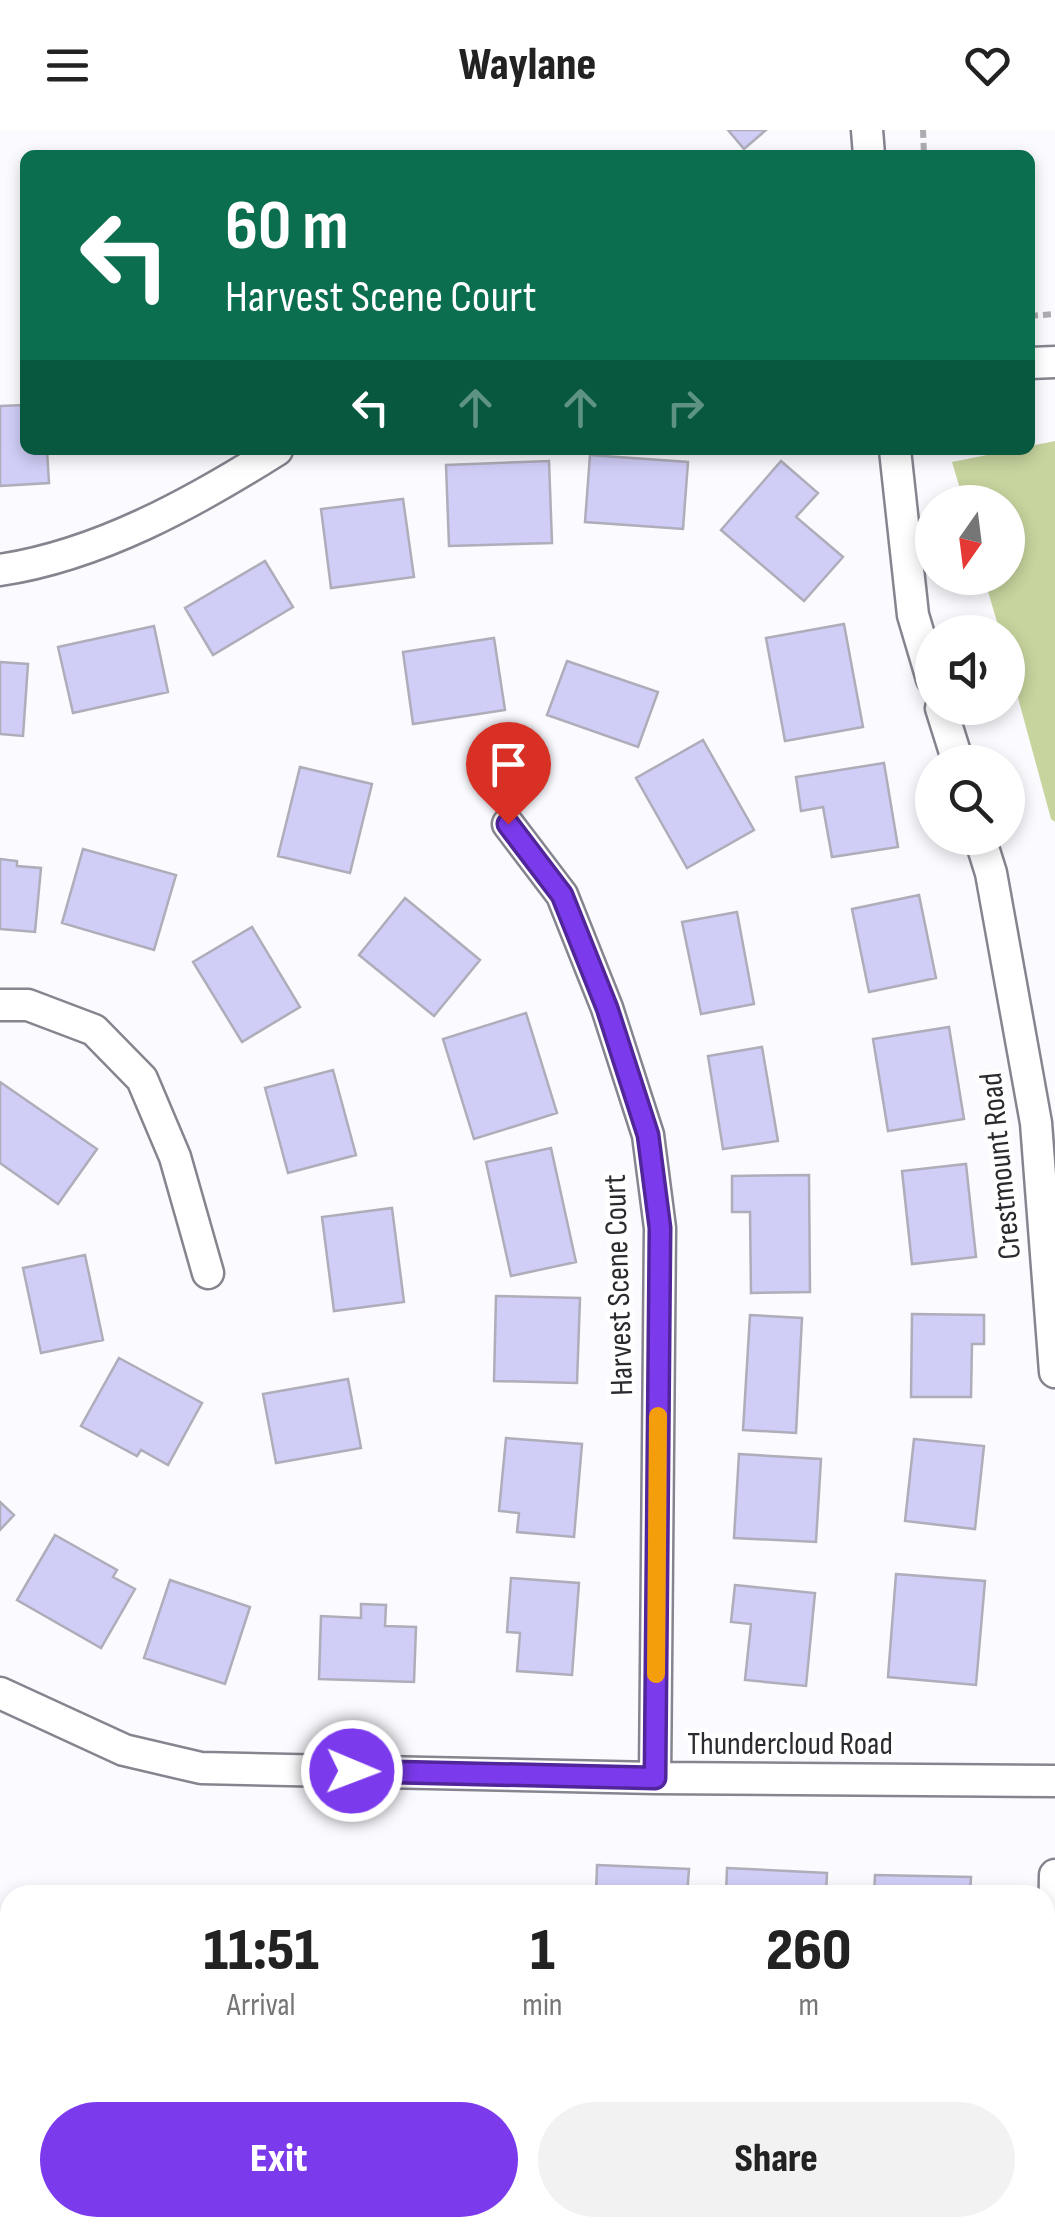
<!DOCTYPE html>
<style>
:root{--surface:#fff;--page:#f2f2f2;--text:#222;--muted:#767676;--accent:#7c3aed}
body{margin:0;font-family:"Sofia Sans Condensed",sans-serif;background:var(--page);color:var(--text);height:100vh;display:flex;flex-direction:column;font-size:38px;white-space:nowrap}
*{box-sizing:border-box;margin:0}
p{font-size:32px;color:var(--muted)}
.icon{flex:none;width:55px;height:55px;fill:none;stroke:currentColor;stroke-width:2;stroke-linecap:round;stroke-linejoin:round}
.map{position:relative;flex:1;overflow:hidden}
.side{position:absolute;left:0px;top:1755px;width:1055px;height:352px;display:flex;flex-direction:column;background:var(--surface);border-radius:30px 30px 0 0;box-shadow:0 5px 15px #0003}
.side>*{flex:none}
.hud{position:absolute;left:20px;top:20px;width:1015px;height:305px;border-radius:15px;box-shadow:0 5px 15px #0003;background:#0b6e4f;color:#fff;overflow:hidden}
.needle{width:65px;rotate:194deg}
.tools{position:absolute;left:915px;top:355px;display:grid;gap:20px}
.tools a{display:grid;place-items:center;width:110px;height:110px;border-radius:50%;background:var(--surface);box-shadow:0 5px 15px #0003;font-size:50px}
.pin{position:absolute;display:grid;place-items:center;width:85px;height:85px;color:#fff;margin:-102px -42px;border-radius:50% 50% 50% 0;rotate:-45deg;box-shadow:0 0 10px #0007}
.pin .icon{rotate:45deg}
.me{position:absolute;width:110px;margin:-55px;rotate:91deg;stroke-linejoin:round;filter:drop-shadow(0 0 8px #0008)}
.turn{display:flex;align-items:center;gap:35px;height:210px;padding:0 40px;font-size:45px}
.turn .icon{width:130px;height:130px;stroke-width:2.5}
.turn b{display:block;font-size:70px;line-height:85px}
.lanes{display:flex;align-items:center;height:95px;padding:0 40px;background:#0003;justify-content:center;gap:50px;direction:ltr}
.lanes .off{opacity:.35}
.eta{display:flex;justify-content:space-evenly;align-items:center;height:170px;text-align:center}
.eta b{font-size:60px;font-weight:800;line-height:70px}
.action{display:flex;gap:20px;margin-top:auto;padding:20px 40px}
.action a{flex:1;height:115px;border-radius:60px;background:var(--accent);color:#fff;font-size:40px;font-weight:800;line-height:115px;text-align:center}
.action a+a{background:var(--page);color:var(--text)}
header{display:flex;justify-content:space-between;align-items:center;height:130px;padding:0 40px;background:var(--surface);font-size:45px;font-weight:800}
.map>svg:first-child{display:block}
</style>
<header><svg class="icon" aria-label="menu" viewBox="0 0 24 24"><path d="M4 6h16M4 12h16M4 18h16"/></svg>Waylane<svg class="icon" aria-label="heart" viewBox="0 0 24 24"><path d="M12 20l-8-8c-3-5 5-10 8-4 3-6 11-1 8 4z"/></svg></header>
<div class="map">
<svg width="1055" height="2106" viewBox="0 0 1055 2106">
<rect width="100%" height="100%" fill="#fbfaff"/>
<path fill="#ced7b3" d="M0,2078L10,2082V2098H191L190,2106H0Z"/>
<path fill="#c7d49e" d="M1055,311V692L1051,689L1008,531V502H1000L984,448H1008V372H964L952,332L1012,320H1030V316Z
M1045,2064L1055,2067V2106H28L41,2098H1045Z"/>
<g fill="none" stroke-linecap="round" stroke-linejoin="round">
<path stroke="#7bafd1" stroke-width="10" d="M213,2098V2103L218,2106"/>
</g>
<path fill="#d0cdf7" stroke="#aeadb9" stroke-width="2.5" d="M728,0H766L744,19Z
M25,275V320H47L49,353L0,356V276Z
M590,325L688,332L683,399L585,392Z
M549,331L552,413L449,416L446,335Z
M781,331L818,363L796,387L843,427L804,471L721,400Z
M403,369L414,447L331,458L321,379Z
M265,431L293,477L213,525L185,478Z
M844,494L863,597L785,611L766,508Z
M154,496L168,562L73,583L58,517Z
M494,508L505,580L413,594L403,522Z
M567,531L658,562L638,617L547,585Z
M0,532L28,534L23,606L0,604Z
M703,610L754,700L687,738L636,648Z
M884,633L898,717L832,727L823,677L801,681L796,647Z
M300,637L372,654L350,743L278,726Z
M83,719L176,745L154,820L62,793Z
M0,729L17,731V736L41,738L35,802L0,799Z
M919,765L936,848L869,862L852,779Z
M405,768L480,830L434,886L359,825Z
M737,782L754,874L701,884L682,792Z
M252,797L300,877L242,912L193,832Z
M526,883L557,983L474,1009L443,909Z
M949,897L964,989L888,1001L873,909Z
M762,917L778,1011L723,1019L708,926Z
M333,940L356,1025L288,1043L265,958Z
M0,952L97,1019L58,1074L0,1033Z
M551,1018L576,1132L511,1146L486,1032Z
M966,1034L976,1127L912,1134L902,1041Z
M809,1045L810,1162L751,1163L750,1082H732V1046Z
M392,1078L404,1172L334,1181L322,1087Z
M85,1125L103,1210L41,1223L23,1138Z
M496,1166L580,1168L577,1253L494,1251Z
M912,1184L984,1185V1214H972L971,1267H911Z
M750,1185L802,1188L796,1303L743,1300Z
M119,1228L202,1273L168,1335L141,1320L137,1326L81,1296Z
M348,1249L361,1318L276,1333L263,1264Z
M506,1308L582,1314L574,1407L517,1402L519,1383L499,1381Z
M914,1309L984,1316L975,1399L905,1391Z
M739,1324L821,1329L816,1412L734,1408Z
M0,1372L14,1385L0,1400Z
M55,1405L117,1440L113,1447L135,1459L101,1518L17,1470Z
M896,1444L985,1451L976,1555L888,1547Z
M511,1448L579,1453L572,1545L517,1541L520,1503L507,1502Z
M170,1450L250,1477L225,1554L144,1528Z
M735,1455L815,1463L806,1556L745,1550L751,1494L731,1492Z
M361,1474L386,1475L385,1496L416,1497L414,1552L319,1549L321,1486L361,1488Z
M597,1735L689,1739L687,1765H596Z
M727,1738L827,1743L826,1765H726Z
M875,1745L971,1747L970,1765H874Z"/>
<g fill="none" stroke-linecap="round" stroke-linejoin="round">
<defs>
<path id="minor" d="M867,0L869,25
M1030,233L1055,232
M895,320L913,485L932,549
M0,440C99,425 193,373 277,320
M941,578L958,632
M508,694L562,765L607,878L648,1005L660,1098L655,1648
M980,708L991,743L1036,993L1055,1242
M0,875H28L94,900L142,949L175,1027L208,1143
M0,1563L124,1620L201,1638L655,1648L1055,1651
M1052,1916L1055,1745"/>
</defs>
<use href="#minor" stroke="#86848f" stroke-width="35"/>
<path stroke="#adacb1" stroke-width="6" stroke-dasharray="8 5" stroke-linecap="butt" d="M923,0L924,25
M1030,186L1055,184"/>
<use href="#minor" stroke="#fff" stroke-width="30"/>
</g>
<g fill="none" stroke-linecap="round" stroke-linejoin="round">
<defs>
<path id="route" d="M352,1641L655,1648L660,1098L648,1005L607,878L562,765L508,694"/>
</defs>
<use href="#route" stroke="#51269a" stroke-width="25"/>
<use href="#route" stroke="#7c3aed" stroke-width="18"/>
<path stroke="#f59e0b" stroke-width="18" d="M656,1544L658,1286"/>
</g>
<g text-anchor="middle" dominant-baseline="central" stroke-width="9" stroke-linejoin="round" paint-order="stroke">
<g font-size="32" fill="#2b2a2f" stroke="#fff">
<text transform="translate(1001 1036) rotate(-96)">Crestmount Road</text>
<text transform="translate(619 1155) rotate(-92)">Harvest Scene Court</text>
<text x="790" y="1614">Thundercloud Road</text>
</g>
</g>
</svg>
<div class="tools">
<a><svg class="needle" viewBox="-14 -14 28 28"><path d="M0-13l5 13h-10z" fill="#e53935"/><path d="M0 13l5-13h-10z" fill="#767676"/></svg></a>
<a><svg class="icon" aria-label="sound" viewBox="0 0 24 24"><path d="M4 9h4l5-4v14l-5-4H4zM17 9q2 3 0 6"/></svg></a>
<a><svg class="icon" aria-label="search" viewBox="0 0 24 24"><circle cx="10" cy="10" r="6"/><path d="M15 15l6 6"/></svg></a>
</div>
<div class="pin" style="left:508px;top:694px;background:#d93025"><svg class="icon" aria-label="arrive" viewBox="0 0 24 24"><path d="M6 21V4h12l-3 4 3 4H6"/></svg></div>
<svg class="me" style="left:352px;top:1641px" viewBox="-20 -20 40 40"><circle r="17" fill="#7c3aed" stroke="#fff" stroke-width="3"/><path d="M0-11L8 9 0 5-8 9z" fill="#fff"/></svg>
<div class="hud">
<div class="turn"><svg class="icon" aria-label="left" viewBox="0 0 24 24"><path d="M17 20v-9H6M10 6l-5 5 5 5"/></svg><div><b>60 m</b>Harvest Scene Court</div></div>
<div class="lanes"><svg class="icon" aria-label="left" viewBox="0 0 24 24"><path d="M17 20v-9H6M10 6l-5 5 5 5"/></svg><svg class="icon off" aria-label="ahead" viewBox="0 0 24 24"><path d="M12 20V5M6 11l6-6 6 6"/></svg><svg class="icon off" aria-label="ahead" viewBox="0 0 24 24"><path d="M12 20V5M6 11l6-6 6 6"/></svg><svg class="icon off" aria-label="right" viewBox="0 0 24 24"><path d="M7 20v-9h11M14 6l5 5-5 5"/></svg></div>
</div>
<section class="side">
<div class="eta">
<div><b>11:51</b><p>Arrival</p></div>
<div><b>1</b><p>min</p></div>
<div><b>260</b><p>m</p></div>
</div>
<div class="action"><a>Exit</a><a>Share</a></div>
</section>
</div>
